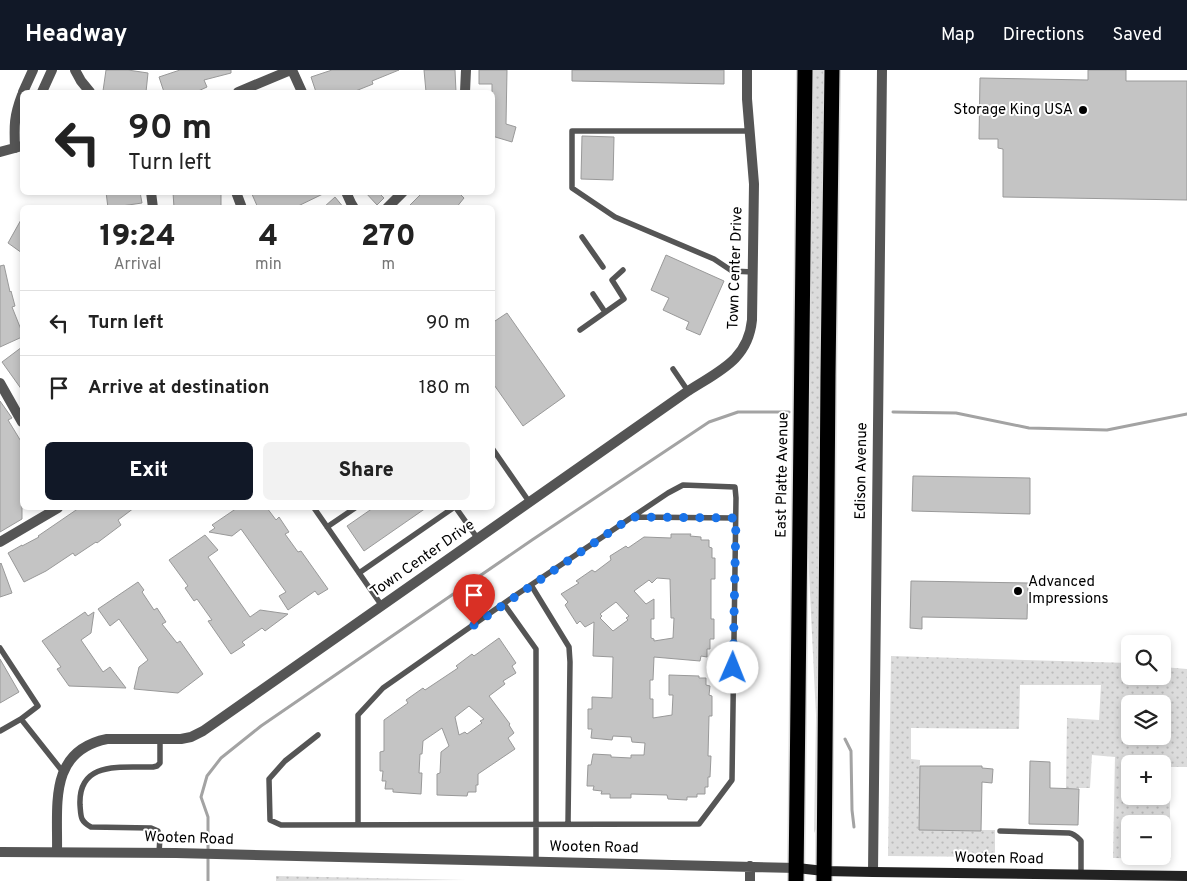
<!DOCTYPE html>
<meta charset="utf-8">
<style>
:root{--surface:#fff;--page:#f2f2f2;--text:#222;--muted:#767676;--line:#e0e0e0;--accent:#111827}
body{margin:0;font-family:Overpass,sans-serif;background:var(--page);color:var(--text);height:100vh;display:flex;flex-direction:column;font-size:19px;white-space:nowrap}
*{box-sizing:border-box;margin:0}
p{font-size:16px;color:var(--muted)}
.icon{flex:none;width:28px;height:28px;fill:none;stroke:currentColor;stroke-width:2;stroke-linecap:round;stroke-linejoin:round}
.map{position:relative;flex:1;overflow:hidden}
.details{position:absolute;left:20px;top:135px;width:475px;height:305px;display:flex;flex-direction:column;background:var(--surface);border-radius:8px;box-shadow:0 2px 8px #0003}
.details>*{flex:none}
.top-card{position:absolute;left:20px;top:20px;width:475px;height:105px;border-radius:8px;box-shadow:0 2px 8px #0003;background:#fff;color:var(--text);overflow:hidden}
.buttons{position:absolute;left:1121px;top:565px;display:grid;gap:10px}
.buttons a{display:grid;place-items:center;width:50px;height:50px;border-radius:8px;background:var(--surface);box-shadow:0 2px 8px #0003;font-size:25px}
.pin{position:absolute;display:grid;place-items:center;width:42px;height:42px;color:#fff;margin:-51px -21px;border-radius:50% 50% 50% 0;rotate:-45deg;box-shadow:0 0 5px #0007}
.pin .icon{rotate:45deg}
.me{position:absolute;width:55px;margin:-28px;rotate:1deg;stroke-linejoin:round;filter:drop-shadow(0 0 4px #0008)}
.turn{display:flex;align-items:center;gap:18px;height:105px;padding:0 25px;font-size:22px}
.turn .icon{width:65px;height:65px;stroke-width:2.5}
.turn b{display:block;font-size:35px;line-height:42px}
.eta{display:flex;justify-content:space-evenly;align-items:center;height:85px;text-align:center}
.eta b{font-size:30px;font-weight:800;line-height:35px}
.cta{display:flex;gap:10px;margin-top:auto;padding:10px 25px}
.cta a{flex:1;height:58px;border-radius:8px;background:var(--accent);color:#fff;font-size:20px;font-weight:800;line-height:58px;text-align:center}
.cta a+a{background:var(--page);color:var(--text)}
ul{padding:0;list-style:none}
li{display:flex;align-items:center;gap:15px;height:65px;padding:0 25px;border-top:1px solid var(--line)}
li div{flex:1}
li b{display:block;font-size:19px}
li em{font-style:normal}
header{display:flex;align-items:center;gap:30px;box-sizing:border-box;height:70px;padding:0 25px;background:var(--accent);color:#fff}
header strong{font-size:24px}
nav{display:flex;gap:28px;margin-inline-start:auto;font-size:18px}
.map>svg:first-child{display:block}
</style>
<header>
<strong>Headway</strong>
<nav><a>Map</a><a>Directions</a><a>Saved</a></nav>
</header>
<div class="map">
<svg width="1187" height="811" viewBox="0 0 1187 811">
<defs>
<pattern id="grass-dots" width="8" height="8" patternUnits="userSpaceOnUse" patternTransform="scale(1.25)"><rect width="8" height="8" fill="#dcdcdc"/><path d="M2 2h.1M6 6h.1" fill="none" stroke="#bbb" stroke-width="1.8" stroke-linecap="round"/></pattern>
</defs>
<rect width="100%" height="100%" fill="#fff"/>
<path fill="url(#grass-dots)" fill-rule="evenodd" d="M813,0H827L818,755L814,763L816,646L809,503L807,423Z
M891,586L1130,593V606H1162L1163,597L1187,599V697H1169L1171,789L1113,788L1115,687L1092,685L1090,718H1066L1067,648L1099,650L1101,615H1020L1019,659L911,658V689L920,690L919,760H995V787L888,786ZM1130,634H1162V666H1130ZM1130,694H1162V726H1130ZM1130,754H1162V786H1130Z
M276,806L466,810L276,811Z"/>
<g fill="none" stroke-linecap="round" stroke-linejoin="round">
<path stroke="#a3a3a3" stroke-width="3" d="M893,342L956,343L1029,358L1107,360L1187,344
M845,669L851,681L852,740L854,757
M208,811V747L201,727L207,706L221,688L261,656L532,470L709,352L738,342H789"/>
</g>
<path fill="#c4c4c4" stroke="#999" fill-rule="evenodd" d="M106,0H128L148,3L146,22H111L103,21Z
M180,0H231V3L204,10L207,17L196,22H164L159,7Z
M332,0H399L372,11L373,14L353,22H316L311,7Z
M424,0H455L456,22H426Z
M479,0H507L506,54L516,57L512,72L492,66V14H479Z
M572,0H724V14L572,11Z
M1088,0H1126V11H1187V130L1003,127V79L998,78V69H979L980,8L1088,10Z
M582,66L614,67L613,110L581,109Z
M106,122H140L142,133L108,138Z
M173,122H221V138H174Z
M251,122H327L294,138H258Z
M365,122H378L384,128L377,135Z
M423,122H458L464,128L456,138H407Z
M335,127L344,138H323Z
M22,148V183L8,173Z
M666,185L724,211L700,265L686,259L689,252L663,240L669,228L651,220Z
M4,195L10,222L11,221L15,236L12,237L22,262V267L0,277V196Z
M507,243L565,326L523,356L492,312V253Z
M22,277V320L2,292Z
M0,331L12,348L8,350L22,373V449L0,462Z
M913,406L1030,408V444L912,441Z
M79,438H134L118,450L121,455L97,473L96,472L75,486L73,483L46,501L24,512L8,483L22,475V476L39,467L38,466Z
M237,438H267L276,450L279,447L289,462L285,464L298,482L301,481L328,519L318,525L315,521L288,540L279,526L286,522L241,459L232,466L209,462L215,458L212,455Z
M373,438H426L364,481L347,456Z
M671,464H691L690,466L701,467V470H709V477L712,478V488H715V509H711V549H714V569H710V579H707V587L701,586L700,591L654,587L653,610H650V629H653V648L672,645L673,625H669V605L699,606V608H706V615L710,616L709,625L712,626V646H709L708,686H711L710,707H708V717H705V724H697V727H687V730L668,729L667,725L631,724V728H610V724H601L602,721L593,720L594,716H587L588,695H591L593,684L611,685V687L631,688V685H644L645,673L632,672L631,667L613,666L612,670L591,668L592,659H588V639H592V627L612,628L613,587L593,586L594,552L585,557L580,551L577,554L565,535L568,532L561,524L579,513L576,511L592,500L595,502L611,490L610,486L626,476L628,478L644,467L671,468ZM657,508L670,509L671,548H674L673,568L654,571V569L651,568V549H654V529L646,534L634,521L649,510L652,513ZM616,532L629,546L626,548L628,550L613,561L600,548L602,546L600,544Z
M205,465L218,480L208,487L250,547L260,540L288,544L265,561L262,558L242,572L245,575L231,584L208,551L212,550L197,529L194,531L185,518L188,516L169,490Z
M1,493L12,523L0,527V494Z
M911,511L1028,513L1027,549L922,547V559L910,558Z
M138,512L144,520L142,522L154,540L157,538L166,552L162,554L177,573L180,571L203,604L178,623L134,619L139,597L148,590L119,549L110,556L98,539Z
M85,542L88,546L94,542L91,563L81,570L103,602L110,597L126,618L69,616L57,599L61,597L42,571Z
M499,568L516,593L512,596L516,603L503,611L505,614L489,626L510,654L509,655L514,663L508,668L515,679L478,704V715H476V722H468L467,726L437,725V704L440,703L441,682L449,676L442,658L423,671L422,684H420L419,703H422L421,724L393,722V719H385L386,711H382L383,701H380V682L384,681V650L408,633L406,630L423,618L425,620L458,598L456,596L472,584L474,586ZM469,636L484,649L480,651L482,653L467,664L465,662L459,665L455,647Z
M0,589L19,622L0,633Z
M1030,691L1050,692V718L1079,719L1078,755L1029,754Z
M920,696H982V698L993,699L992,713L982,712L981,761L919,760Z"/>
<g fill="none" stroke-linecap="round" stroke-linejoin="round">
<defs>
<path id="highway" d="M796,811L805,0
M824,811L828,306L832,0"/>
</defs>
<use href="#highway" stroke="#dbdbdb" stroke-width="18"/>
<path stroke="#555" stroke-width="5.5" d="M750,61H572V118L615,147L714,189L732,201L753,202
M582,167L603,197
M593,224L605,242
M580,260L624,229L612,210L623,200
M673,299L688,321
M492,378L530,433
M314,438L382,536
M456,438L478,469
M633,447L735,448
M327,457L355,438
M359,503L453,438
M531,515L569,577L570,592L568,754
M504,534L536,579V792
M0,578L38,636L21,649
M0,661L21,649L63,702
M318,665L285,691L269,709L270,750L281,755L699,754L732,710L736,428L735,417L683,415L668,423L513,527L383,618L358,645V754
M1000,761L1069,763C1075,764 1077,767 1081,771V805
M159,783L160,767L158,761L151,758L91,757C80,751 81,747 80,735C78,690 121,698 153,697L157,696L160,693V670"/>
<path stroke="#555" stroke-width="10" d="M75,0L81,11L90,22
M292,0L302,22
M23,22L33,0
M42,22L52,0
M238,22L291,0
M465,22L466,0
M15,78C14,55 14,46 22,25
M0,82L22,76
M151,122L153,138
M236,122L242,138
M346,122L351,133L354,138
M387,138L403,122
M0,313L22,352
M0,472L58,438
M0,782L176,783L797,798
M57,782C58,735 48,681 107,669H181L191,667L203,661L688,321C719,301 748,290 752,250L754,114L747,29V0
M750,796V811
M873,802L882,0"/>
<path stroke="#222" stroke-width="10" d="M797,798L824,801L873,802L1187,806"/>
<use href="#highway" stroke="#000" stroke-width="15"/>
</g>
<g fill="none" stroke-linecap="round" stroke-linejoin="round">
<path stroke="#1a73e8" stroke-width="9" stroke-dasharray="0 16.2" d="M474,555L632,447L736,448L733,598"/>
</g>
<g fill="#000" stroke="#fff" stroke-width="2">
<circle cx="1083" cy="40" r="5"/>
<circle cx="1018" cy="521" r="5"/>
</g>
<g text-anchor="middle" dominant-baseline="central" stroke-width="4" stroke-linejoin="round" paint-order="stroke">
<g font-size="15" fill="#000" stroke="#fff" text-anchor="end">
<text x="1073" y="40">Storage King USA</text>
<text x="1028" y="512" text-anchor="start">Advanced<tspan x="1028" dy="17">Impressions</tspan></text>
</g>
<g font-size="15" fill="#000" stroke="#fff">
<text transform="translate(736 198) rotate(-88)">Town Center Drive</text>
<text transform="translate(862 401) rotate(-89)">Edison Avenue</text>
<text transform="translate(783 405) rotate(-89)">East Platte Avenue</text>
<text transform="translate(423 489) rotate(-35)">Town Center Drive</text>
<text transform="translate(189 769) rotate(2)">Wooten Road</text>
<text transform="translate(594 778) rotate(1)">Wooten Road</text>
<text transform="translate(999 789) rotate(1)">Wooten Road</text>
</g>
</g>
</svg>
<div class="buttons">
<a><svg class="icon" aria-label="search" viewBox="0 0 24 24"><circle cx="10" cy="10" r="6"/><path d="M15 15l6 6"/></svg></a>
<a><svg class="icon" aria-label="layers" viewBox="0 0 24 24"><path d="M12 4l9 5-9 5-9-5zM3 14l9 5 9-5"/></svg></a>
<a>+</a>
<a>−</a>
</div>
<div class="pin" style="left:474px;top:555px;background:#d93025"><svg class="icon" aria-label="arrive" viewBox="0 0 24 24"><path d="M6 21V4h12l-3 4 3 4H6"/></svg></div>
<svg class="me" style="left:733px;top:598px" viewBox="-20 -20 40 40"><circle r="19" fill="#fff"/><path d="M0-13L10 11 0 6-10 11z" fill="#1a73e8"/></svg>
<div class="top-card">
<div class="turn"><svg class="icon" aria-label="left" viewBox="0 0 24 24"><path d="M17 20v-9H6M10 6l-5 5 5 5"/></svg><div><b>90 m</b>Turn left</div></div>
</div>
<section class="details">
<div class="eta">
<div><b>19:24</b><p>Arrival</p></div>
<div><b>4</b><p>min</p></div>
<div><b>270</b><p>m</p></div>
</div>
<ul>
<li><svg class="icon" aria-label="left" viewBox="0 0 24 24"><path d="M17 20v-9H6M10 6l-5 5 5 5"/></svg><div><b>Turn left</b></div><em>90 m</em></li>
<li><svg class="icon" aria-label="arrive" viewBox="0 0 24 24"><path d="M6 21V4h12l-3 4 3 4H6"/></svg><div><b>Arrive at destination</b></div><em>180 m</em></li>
</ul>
<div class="cta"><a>Exit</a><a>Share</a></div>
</section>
</div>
